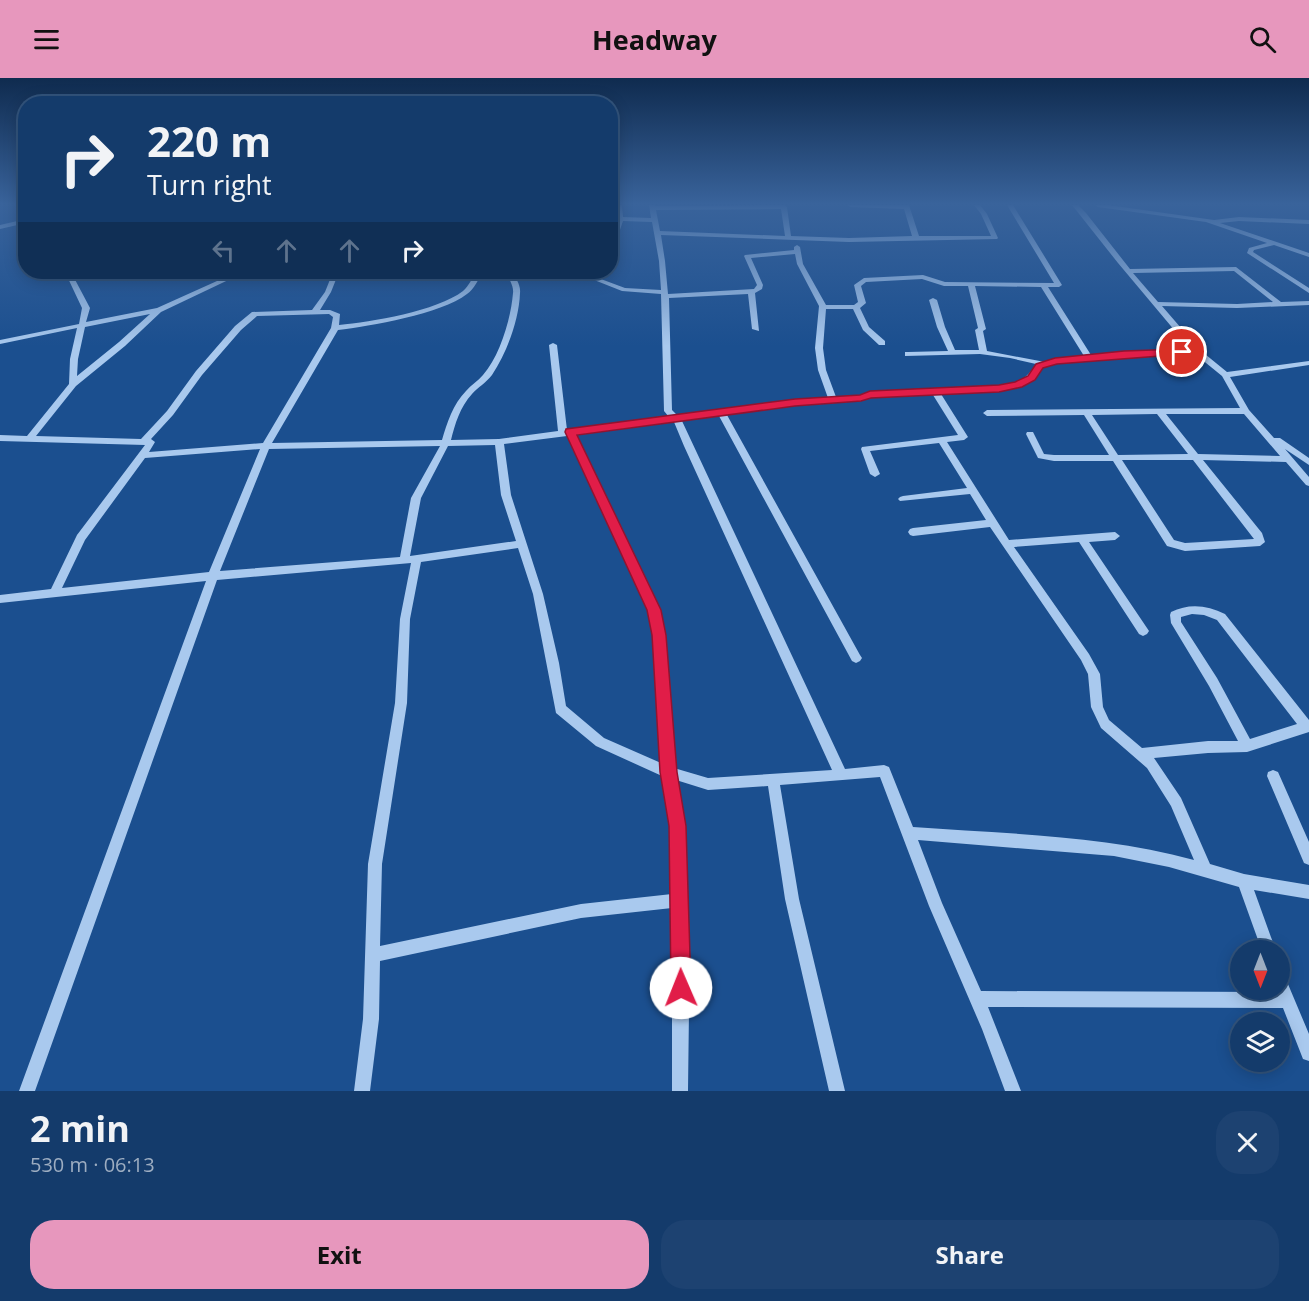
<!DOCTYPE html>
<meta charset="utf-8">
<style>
:root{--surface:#143b6b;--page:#1d4271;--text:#f1f3f6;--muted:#9dadc1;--line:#33557e;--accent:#e797bd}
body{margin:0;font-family:"Open Sans",sans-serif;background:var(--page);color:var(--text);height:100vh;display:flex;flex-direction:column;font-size:22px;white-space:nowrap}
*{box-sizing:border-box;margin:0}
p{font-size:20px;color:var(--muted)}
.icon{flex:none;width:33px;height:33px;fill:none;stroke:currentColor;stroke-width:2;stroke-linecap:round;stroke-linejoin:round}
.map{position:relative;height:1013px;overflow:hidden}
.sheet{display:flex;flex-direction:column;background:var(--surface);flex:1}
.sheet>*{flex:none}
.guide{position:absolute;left:18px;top:18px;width:600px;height:183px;border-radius:24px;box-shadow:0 3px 15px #0003,0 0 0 2px var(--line);background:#143b6b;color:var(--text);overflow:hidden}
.needle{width:39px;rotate:180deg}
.buttons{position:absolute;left:1230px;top:862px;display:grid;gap:12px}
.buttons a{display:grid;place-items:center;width:60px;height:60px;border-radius:50%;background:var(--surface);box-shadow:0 3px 15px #0003,0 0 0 2px var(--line);font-size:30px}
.pin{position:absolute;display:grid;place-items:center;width:51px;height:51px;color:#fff;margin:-26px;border:3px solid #fff;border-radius:50%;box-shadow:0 2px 6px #0007}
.me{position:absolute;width:66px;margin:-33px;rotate:359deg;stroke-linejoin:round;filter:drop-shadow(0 0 4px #0008)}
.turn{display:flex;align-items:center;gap:21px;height:126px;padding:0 30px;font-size:27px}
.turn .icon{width:78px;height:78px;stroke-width:2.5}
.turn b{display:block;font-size:42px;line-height:51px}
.lanes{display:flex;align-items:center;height:57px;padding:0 30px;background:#0003;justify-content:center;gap:30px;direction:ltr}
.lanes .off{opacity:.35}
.round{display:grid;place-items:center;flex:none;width:63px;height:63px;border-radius:24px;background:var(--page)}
.summary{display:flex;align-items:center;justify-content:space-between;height:102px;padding:0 30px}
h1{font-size:36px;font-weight:700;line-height:45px}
.action{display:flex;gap:12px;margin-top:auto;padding:12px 30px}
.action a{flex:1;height:69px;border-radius:24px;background:var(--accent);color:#111;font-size:24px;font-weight:700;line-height:69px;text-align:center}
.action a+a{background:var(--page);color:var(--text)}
header{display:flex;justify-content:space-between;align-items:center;height:78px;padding:0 30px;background:var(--accent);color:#111;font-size:27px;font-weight:700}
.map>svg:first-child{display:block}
</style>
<header><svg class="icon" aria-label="menu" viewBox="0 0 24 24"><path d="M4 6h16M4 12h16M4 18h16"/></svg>Headway<svg class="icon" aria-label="search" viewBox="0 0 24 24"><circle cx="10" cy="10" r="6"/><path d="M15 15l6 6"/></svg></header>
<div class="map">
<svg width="1309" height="1013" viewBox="0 0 1309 1013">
<rect width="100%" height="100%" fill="#1b4f8f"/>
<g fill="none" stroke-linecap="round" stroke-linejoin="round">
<path fill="#a9c9ee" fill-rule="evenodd" d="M616,127H622L623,139L651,140L649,127H655V128L784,127L787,129L791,158L849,160L912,158L904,131L850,129L847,127H909L919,158H991L981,136L974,127H980L987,136L998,160L997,161L849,164L661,157L665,183L668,216L754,211L757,207L744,178L745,177L794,172V169L797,167L800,169L803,186L826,227H854L858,224L854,207L864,200L923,197L945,204L1054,205L1007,127H1013L1062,207L1059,209H1048L1091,277L1124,274L1191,272L1118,185L1072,127H1078L1086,135L1130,191L1236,189L1281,224L1309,223V227L1237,230L1162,228L1200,272L1227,294L1309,283V287L1230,299L1249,332L1274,360H1280L1309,380V387L1285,371L1309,399V408L1306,407L1286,384L1203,382L1262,455L1265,464L1260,468L1185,473L1167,468L1113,383H1054L1038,380L1026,356L1027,354H1033L1044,376L1054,377H1109L1084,337L987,338L983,335L987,332L1240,330L1222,298L1195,276L1124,278L1056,285L1042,290L1034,302L1021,309L999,313L941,316L968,359L964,362L947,364L1009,462L1115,454L1120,458L1115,462L1089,464L1147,550L1149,553L1147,556L1143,558L1139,556L1079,464L1014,469L1089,576L1100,596L1103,629L1109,642L1142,670L1208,663H1238L1209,608L1171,545L1170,537L1171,534C1189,525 1207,527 1225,536L1309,642V654L1247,674L1208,675L1154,680L1181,720L1210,786L1244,796L1309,807V821L1254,812L1276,873H1262L1239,809L1169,789L1114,778L918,762L942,825L981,913L1276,914V912H1280V896L1285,899L1309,956V983L1303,981L1283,930L988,929L1021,1013H1005L982,951L929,828L880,699L780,707L799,821L845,1013H829L785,821L768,708L708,712L676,702L685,748L689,932L688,1013H672V830L581,840L380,883L379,941L370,1013H354L363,941L368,786L395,625L400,541L411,485L217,502L35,1013H19L206,503L0,525V517L51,511L77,457L145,367L0,363V357L27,358L69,306L70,281L77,250L0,266V262L79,246L82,230L65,194H71L90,230L86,244L157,230L237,194H244L243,195L161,234L125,268L76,308L36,358L141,361L167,333L196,293L235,248L252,234L312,232L325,214L333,194H339L331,214L320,232H330L340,236L339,247C371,244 437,233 463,213C469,208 472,200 476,194H482C479,201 474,211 467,216C441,236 370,248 338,252L272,365L442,362C447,345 453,326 466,313C471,307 478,303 483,297C500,278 511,240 513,215C514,207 508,202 508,194H514C515,201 521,206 520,215C519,242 507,274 492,297C486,305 478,309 472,316C460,329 455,346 451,362L499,361L558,353L549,267L553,265L557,267L567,352L669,339L664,333L661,216L622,213L574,194H582L625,210L661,212L659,183L652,144L623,143L613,172L610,174C610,162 616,154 617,143H610V139H617ZM781,131L785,158L660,153L656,132ZM795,176L797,186L819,228L815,270L818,292L828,320L795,322L678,338L672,332L669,220L748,216L752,251L759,253L755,215L762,211L763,207L751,180ZM1234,193L1273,224L1237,226L1158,224L1133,195ZM922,201L944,208H968L978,250L975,252L979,272H955L945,249L937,222L933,220L929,222L937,249L948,273L908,274H905V278L980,276L1010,280L1036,286C1025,303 1018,305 999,309L870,314L860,318L836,319L826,292L823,270L826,231H853L863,252L879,267H885V263L869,249L860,230L866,225L861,208L866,204ZM975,208L1041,209L1084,278L1055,281L1045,284L987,273L983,253L986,251ZM150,236L119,264L77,298L78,281L85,249ZM329,236L333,239L331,250L263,365L149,374L155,364L151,361L173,337L202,297L241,252L257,238ZM933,317L958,357L862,369L861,371L870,396L875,399L880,396L870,373L939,365L967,410L903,418L900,419L898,421L900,423L970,416L986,442L913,450L910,451L908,454L910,457L913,458L990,449L1081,582L1088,596L1091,629L1101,650L1147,690L1171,728L1194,782C1103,757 1007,756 913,749L889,689L884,687L845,691L682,343L719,338L852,583L856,585L860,583L862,580L860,577L727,337L795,328L861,323L871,319ZM1157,336L1188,376L1118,377L1092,337ZM1166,336H1244L1280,378L1198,376ZM674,344L684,368L832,692L708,700L674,690L665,557L659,532L576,357ZM567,358L649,532L653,557L661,685L604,660L566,628L559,585L543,516L511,417L504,366ZM495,367L501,417L516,463L410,478L421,420L448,368ZM440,368L411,420L400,479L220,493L269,371ZM260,371L209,494L62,510L85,462L145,380ZM1122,382H1193L1254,461L1185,465L1174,462ZM518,470L533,516L556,635L596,668L662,698L671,748L672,816L581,826L380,868L382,786L407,625L410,541L421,484ZM1192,536L1204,537L1217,542L1297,646L1250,661L1217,600L1181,544V539Z
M1095,127H1108L1214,142L1239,139L1309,142V146L1239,143L1220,145L1309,175V179L1274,167L1254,172L1253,174L1309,210V215L1247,175L1249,170L1267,165L1206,144L1098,129Z
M26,141V145L0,151V147Z
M1273,692L1278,694L1309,764V787L1304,785L1267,698L1268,694Z"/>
</g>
<linearGradient id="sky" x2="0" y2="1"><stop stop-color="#0f2b4f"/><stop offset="0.47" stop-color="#39639b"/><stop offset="1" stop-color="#39639b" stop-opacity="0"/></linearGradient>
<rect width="1309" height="268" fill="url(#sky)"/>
<path fill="#e11d48" stroke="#92132f" stroke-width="1.5" d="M1182,271L1186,272V276L1057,286L1043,290L1035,302L1022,309L999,314L871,320L861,323L795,328L577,357L661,532L666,557L677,694L686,748L691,910L688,917L681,920L674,917L671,910L669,748L660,694L652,557L647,532L565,354L566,351L795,321L860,317L870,313L999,307L1015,304L1028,298L1036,286L1055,280L1124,273Z"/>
</svg>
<div class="buttons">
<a><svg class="needle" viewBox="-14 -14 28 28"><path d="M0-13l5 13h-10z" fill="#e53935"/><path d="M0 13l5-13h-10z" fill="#9dadc1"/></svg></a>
<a><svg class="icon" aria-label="layers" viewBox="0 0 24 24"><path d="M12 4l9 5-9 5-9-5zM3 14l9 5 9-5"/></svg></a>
</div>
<div class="pin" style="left:1182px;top:274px;background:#d93025"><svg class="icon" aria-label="arrive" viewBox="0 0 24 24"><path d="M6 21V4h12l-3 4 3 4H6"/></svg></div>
<svg class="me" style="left:681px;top:910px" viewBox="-20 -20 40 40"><circle r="19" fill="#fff"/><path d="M0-13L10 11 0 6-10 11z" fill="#e11d48"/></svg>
<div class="guide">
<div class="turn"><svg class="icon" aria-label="right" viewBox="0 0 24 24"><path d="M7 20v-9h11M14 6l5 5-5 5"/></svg><div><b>220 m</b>Turn right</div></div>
<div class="lanes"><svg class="icon off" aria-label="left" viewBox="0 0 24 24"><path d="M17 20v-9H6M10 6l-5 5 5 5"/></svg><svg class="icon off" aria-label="ahead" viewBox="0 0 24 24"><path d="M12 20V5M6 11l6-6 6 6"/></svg><svg class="icon off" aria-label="ahead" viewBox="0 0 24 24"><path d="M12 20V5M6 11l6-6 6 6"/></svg><svg class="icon" aria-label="right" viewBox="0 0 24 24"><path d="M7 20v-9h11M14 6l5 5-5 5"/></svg></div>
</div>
</div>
<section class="sheet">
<div class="summary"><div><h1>2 min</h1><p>530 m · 06:13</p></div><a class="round"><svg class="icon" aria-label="close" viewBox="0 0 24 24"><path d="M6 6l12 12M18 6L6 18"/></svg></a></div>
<div class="action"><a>Exit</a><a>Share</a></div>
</section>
